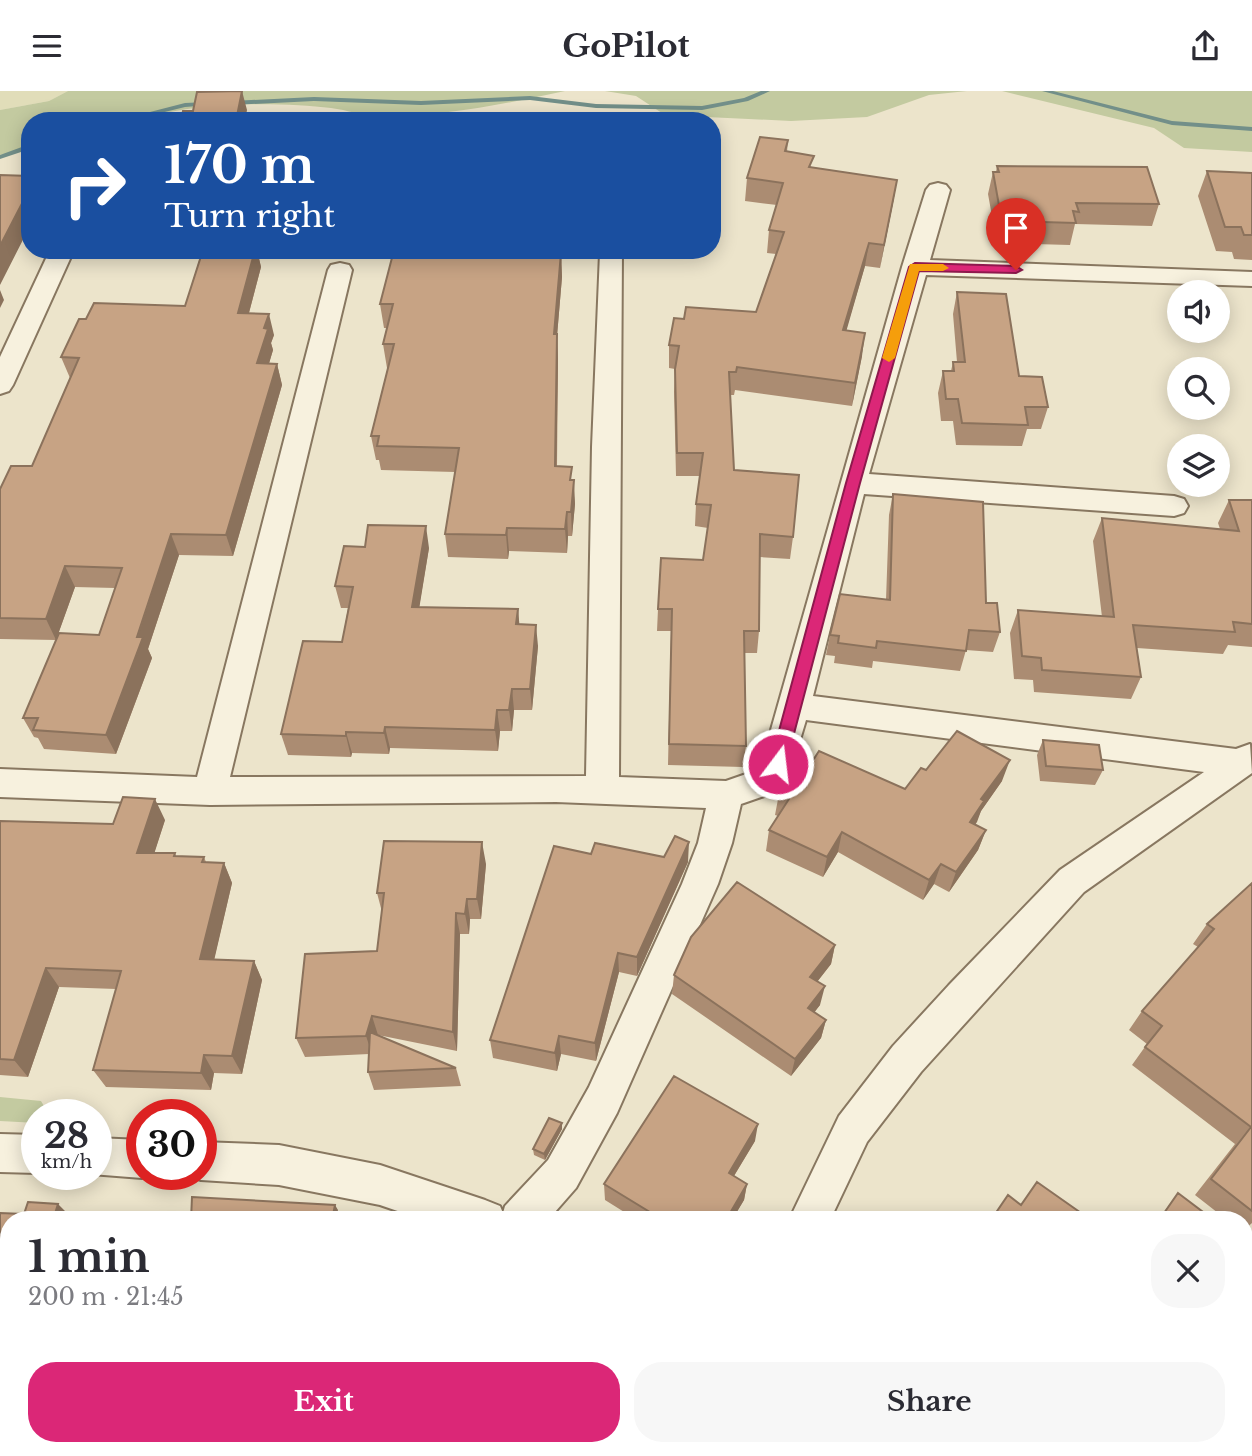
<!DOCTYPE html>
<meta charset="utf-8">
<style>
:root{--surface:#fff;--page:#f7f7f7;--text:#2b2b33;--muted:#7c7c81;--accent:#db2777}
body{margin:0;font-family:"Libre Baskerville",serif;background:var(--page);color:var(--text);height:100vh;display:flex;flex-direction:column;font-size:26px;white-space:nowrap}
*{box-sizing:border-box;margin:0}
p{font-size:23px;color:var(--muted)}
.icon{flex:none;width:38px;height:38px;fill:none;stroke:currentColor;stroke-width:2;stroke-linecap:round;stroke-linejoin:round}
.map{position:relative;flex:1;overflow:hidden}
.sheet{position:absolute;left:0px;top:1120px;width:1253px;height:245px;display:flex;flex-direction:column;background:var(--surface);border-radius:28px 28px 0 0;box-shadow:0 4px 18px #0003}
.sheet>*{flex:none}
.hud{position:absolute;left:21px;top:21px;width:700px;height:147px;border-radius:28px;box-shadow:0 4px 18px #0003;background:#1a4fa0;color:#fff;overflow:hidden}
.buttons{position:absolute;left:1167px;top:189px;display:grid;gap:14px}
.buttons a{display:grid;place-items:center;width:63px;height:63px;border-radius:50%;background:var(--surface);box-shadow:0 4px 18px #0003;font-size:35px}
.speed{position:absolute;left:21px;top:1008px;display:flex;gap:14px;font-size:35px;font-weight:700;text-align:center}
.speed>*{display:grid;place-content:center;width:91px;height:91px;border-radius:50%;background:var(--surface);box-shadow:0 4px 18px #0003;line-height:1}
.speed small{font-size:18px;font-weight:400}
.speed .limit{border:10px solid #d22;background:#fff;color:#111}
.pin{position:absolute;display:grid;place-items:center;width:60px;height:60px;color:#fff;margin:-72px -30px;border-radius:50% 50% 50% 0;rotate:-45deg;box-shadow:0 0 7px #0007}
.pin .icon{rotate:45deg}
.me{position:absolute;width:77px;margin:-38px;rotate:15deg;stroke-linejoin:round;filter:drop-shadow(0 0 5px #0008)}
.turn{display:flex;align-items:center;gap:24px;height:147px;padding:0 28px;font-size:32px}
.turn .icon{width:91px;height:91px;stroke-width:2.5}
.turn b{display:block;font-size:49px;line-height:60px}
.round{display:grid;place-items:center;flex:none;width:74px;height:74px;border-radius:28px;background:var(--page)}
.headline{display:flex;align-items:center;justify-content:space-between;height:119px;padding:0 28px}
h1{font-size:42px;font-weight:700;line-height:52px}
.cta{display:flex;gap:14px;margin-top:auto;padding:14px 28px}
.cta a{flex:1;height:80px;border-radius:28px;background:var(--accent);color:#fff;font-size:28px;font-weight:700;line-height:80px;text-align:center}
.cta a+a{background:var(--page);color:var(--text)}
header{display:flex;justify-content:space-between;align-items:center;height:91px;padding:0 28px;background:var(--surface);font-size:32px;font-weight:700}
.map>svg:first-child{display:block}
</style>
<header><svg class="icon" aria-label="menu" viewBox="0 0 24 24"><path d="M4 6h16M4 12h16M4 18h16"/></svg>GoPilot<svg class="icon" aria-label="share" viewBox="0 0 24 24"><path d="M12 15V3M7 8l5-5 5 5M5 13v7h14v-7"/></svg></header>
<div class="map">
<svg width="1252" height="1365" viewBox="0 0 1252 1365">
<rect width="100%" height="100%" fill="#ece4cb"/>
<path fill="#e1ddb9" d="M0,0H68L49,10L0,19Z"/>
<path fill="#c3caa0" d="M68,0H565C505,13 442,26 379,25C363,25 347,19 331,17C279,11 188,10 140,30H30V59L0,64V19L49,10Z
M605,0H967L929,4L867,26L791,30L665,24L636,5Z
M1002,0H1252V61L1184,57L1154,37Z
M0,1006L41,1010L49,1024H37V1032L0,1030Z
M362,1356H647L643,1365H433Z"/>
<g fill="none" stroke-linecap="round" stroke-linejoin="round">
<path fill="#728f89" fill-rule="evenodd" d="M761,0H770L748,10L702,19L596,17L530,9L421,14L314,10L231,14L228,12L231,10L314,6L421,10L530,5L596,13L702,15L744,7Z
M1042,0H1053L1172,30L1252,36V40L1172,34Z
M208,11L211,13L210,14L185,16L128,30H115L185,12Z
M30,53V58L0,68V64Z"/>
<defs>
<path id="street" d="M938,92L946,94L950,99L930,169L1252,181V195L926,184L869,383L1174,405L1184,408L1188,415L1184,422L1174,425L864,403L813,605L1236,658L1250,653L1252,682L1084,801L921,981L867,1051L830,1129H789L839,1025L893,955L949,894L1060,779L1204,681L806,629L790,682L773,702L741,713L732,752L718,793L617,1022L576,1097L548,1129H424L380,1114L279,1094L201,1089L187,1084L201,1083V1051L279,1054L380,1074L485,1109L500,1115L503,1122L505,1115L548,1069L589,996L682,793L698,752L706,717L556,711L210,714L0,706V678L197,686L328,179L331,174L340,172L349,174L352,179L230,686L586,685L592,356L600,162L602,159H622L619,686L726,690L749,682L763,667L902,176L926,99L930,94Z
M50,159H74L13,294L9,300L0,303V266Z
M0,1043L37,1044V1082L0,1081Z
M96,1047L142,1049V1083H152L142,1087L91,1083H96Z
M982,1356H1034L1038,1365H985Z"/>
</defs>
<use href="#street" stroke="#887760" stroke-width="4"/>
<use href="#street" fill="#f7f1de" fill-rule="evenodd"/>
</g>
<path fill="#ab8c72" fill-rule="evenodd" d="M788,49L787,61L813,77L897,89L893,112L880,177L865,175L846,239L862,265L852,315L735,299L734,304H730L734,379L793,446L790,468L760,466L759,540L757,562H744L746,655L743,676L668,674L671,540H657L658,518L703,469L708,437L695,435L696,413L700,385H676L674,301L675,278L669,277V254L684,228L756,221L776,163L767,162L769,139L777,114L745,110L747,87Z
M997,75L1159,113L1152,135L1075,133L1070,154L1003,152L1001,142H995L988,103L993,81H996Z
M1207,80L1252,82V169L1234,168L1232,161L1216,160L1198,105Z
M130,159H257L261,176L249,222L274,244L271,252L273,259L269,272L277,273L282,294L233,465L179,464L148,558L152,567L116,663L44,658L38,647L34,646L23,627L56,549L0,548V398L32,375L70,287L61,266L86,228L185,215L202,160L131,162ZM75,496L115,497L99,544L57,546Z
M389,159H556L557,162H561L562,186L557,245L558,268L557,375L572,389L575,413L572,445H568L567,462L509,460L508,468L448,466L445,443L455,381L381,379L379,369H376L371,345L388,277H387L383,253L387,237H384L380,213L393,164H390Z
M957,201L1019,285L1048,316L1041,338H1027L1022,355L956,354L953,330H941L938,302L943,280H951L953,271H957L953,223Z
M893,403L986,512L1000,541L993,561L966,559L960,580L873,570L872,577L834,572L835,565L826,564L830,544L886,509L889,424Z
M1229,409H1252V556L1228,554L1223,563L1137,557L1141,586L1131,608L1034,601L1033,589L1014,588L1010,542L1018,519L1102,526L1093,450L1102,427L1220,438L1218,432Z
M429,457L419,516L518,518L519,533L538,555L532,619H514L512,640H500L498,660L390,657L389,663L352,662L351,666L288,664L281,643L342,551L348,517H341L335,495Z
M1043,649L1103,679L1095,694L1040,690L1037,664Z
M810,674L905,698L926,679L1002,690L981,720L975,733L986,739L978,759L949,801L934,793L923,809L838,761L823,786L766,760L769,739L778,725L775,724L779,703Z
M165,729L154,762H175L176,765L204,766L206,771L224,772L232,792L214,868L254,870L262,889L242,983L214,982L211,999L106,996L93,979L116,898L59,896L28,986L0,984V730L113,733Z
M591,763L688,771L637,885L619,881L596,970L561,963L557,980L493,967L490,949Z
M486,773L481,828H470L469,843H460L457,960L378,944L456,977L461,995L374,999L368,981L369,963L305,966L296,947L377,860L382,821L377,802Z
M1252,792V1132L1244,1139V1129H1227L1195,1104L1235,1053L1132,974L1147,953L1129,939L1142,920L1198,856L1193,853L1207,833Z
M835,854L831,873L817,891L820,914L814,921L826,929L821,947L791,985L672,903L674,884Z
M562,1032V1038L545,1069L534,1064L533,1058Z
M755,1050L734,1085L747,1093L744,1109L732,1129H637L605,1109L604,1093Z
M1178,1102L1203,1129H1158Z
M0,1122L73,1128L9,1129V1305L0,1304V1250H2L0,1248Z"/>
<path fill="#8b725c" d="M242,0L247,19L245,30H236Z
M897,89L893,112L880,177L884,154Z
M30,97V135L0,194V155Z
M869,152L865,175L840,262L843,239Z
M255,159H257L261,176L243,244L238,222Z
M561,162L562,186L557,245L558,268L556,399L555,375L554,243Z
M0,199L4,209L0,217Z
M269,223L274,244L271,252L273,259L263,293L257,272L264,237Z
M865,242L862,265L852,315L855,292Z
M277,273L282,294L233,465L226,444Z
M574,389L575,413L572,445L571,421Z
M567,421L568,445L567,462L565,438Z
M426,435L429,457L416,537L412,516Z
M507,437L509,460L508,468L506,444Z
M171,443L179,464L148,558L152,567L116,663L106,644Z
M65,475L75,496L56,549L46,528Z
M518,518L520,540L516,533Z
M536,534L538,555L532,619L530,598Z
M512,598L514,619L512,640L509,619Z
M497,619L500,640L498,660L495,639Z
M385,636L390,657L389,663L384,642Z
M346,641L352,662L351,666L346,645Z
M1010,669L1002,690L981,720L977,731L963,751L970,731L981,708Z
M155,708L165,729L148,782L137,762Z
M986,739L978,759L949,801L956,781Z
M842,741L838,761L823,786L827,766Z
M482,751L486,773L481,828L477,808Z
M689,751L688,771L637,885V866Z
M224,772L232,792L210,887L200,868Z
M941,773L934,793L923,809L929,789Z
M467,808L470,828L469,843L465,823Z
M456,822L460,843L457,960L453,941Z
M835,854L831,873L806,905L810,886Z
M618,862L619,881L596,970L595,952Z
M254,870L262,889L242,983L232,965Z
M46,877L59,896L28,986L14,969Z
M825,895L820,914L804,935L808,917Z
M372,925L378,944L372,963L366,945Z
M826,929L821,947L791,985L795,968Z
M559,945L561,963L557,980L555,962Z
M204,964L214,982L211,999L201,982Z
M562,1032V1038L545,1069L544,1063Z
M758,1033L755,1050L726,1098L729,1082Z
M747,1093L744,1109L732,1129H726Z
M58,1113L73,1128V1129H53Z
M335,1114L338,1119L336,1129H332Z
M248,1356H261L258,1365H246Z"/>
<path fill="#c7a384" stroke="#8b725c" stroke-width="2" d="M242,0L236,30H181L183,20H193L197,1Z
M760,46L788,49L785,60L814,65L809,76L897,89L884,154L869,152L843,239L865,242L855,292L737,276L736,281H729L734,379L799,384L793,446L760,443L759,540H744L746,655L669,653L672,518H658L661,467L703,469L711,414L696,413L703,362H677L675,278L679,255L669,254L674,227L684,228L686,216L756,221L784,141L769,139L783,92L747,87Z
M997,75L1147,76L1159,113L1076,112L1079,121L1073,120L1076,132L1008,130L1006,120H1000L993,81H999Z
M1207,80L1252,82V144H1244L1241,136H1225Z
M0,84L30,85V97L0,155Z
M203,159H255L238,222L269,223L264,237L268,238L257,272L277,273L226,444L171,443L137,546H143L106,644L33,639L38,627H23L59,542L99,544L122,477L65,475L46,528L0,527V398L11,375H32L79,267L61,266L79,228H86L94,212L185,215Z
M394,159H556V162H561L554,243H557L555,375L572,376L570,389H574L571,421H567L565,438L507,437L506,444L445,443L459,357L377,355L379,345H371L394,253H383L393,213H380Z
M957,201L1006,203L1019,285L1042,286L1048,316H1025L1028,334L962,332L958,308H946L943,280H954L953,271H965Z
M893,403L983,411L986,512H997L1000,541L969,539L966,560L877,550L876,557L838,552L839,545L830,544L840,503L890,509Z
M1229,409H1252V533L1233,531L1235,541L1133,534L1141,586L1042,579L1041,567L1022,565L1018,519L1114,526L1102,427L1239,440Z
M368,434L426,435L412,516L518,518L516,533L536,534L530,598H512L509,619H497L495,639L385,636L384,642L346,641V645L281,643L303,550L342,551L353,496L335,495L344,455L365,456Z
M957,640L1010,669L981,708L984,710L970,731L986,739L956,781L941,773L929,789L842,741L827,766L769,739L789,708L779,703L800,669L810,674L819,660L905,698L921,677L926,679Z
M1043,649L1099,654L1103,679L1046,675Z
M123,706L155,708L137,762H175L174,765L204,766L202,771L224,772L200,868L254,870L232,965L204,964L201,982L93,979L121,880L46,877L14,969L0,968V730L113,733Z
M675,745L689,751L637,866L618,862L595,952L559,945L555,962L490,949L554,755L591,763L595,752L664,766Z
M384,750L482,751L477,808H467L465,823L456,822L453,941L372,925L366,945L296,947L305,863L377,860L384,802H377Z
M737,791L835,854L810,886L825,895L808,917L826,929L795,968L674,884L691,846Z
M1252,792V1120L1211,1088L1251,1036L1145,956L1162,935L1142,920L1214,838L1207,833Z
M370,941L456,977L368,981Z
M674,985L758,1033L729,1082L747,1093L726,1129H663L604,1093Z
M549,1027L562,1032L544,1063L533,1058Z
M1037,1091L1091,1129H991L1008,1104L1021,1114Z
M1178,1102L1207,1124L1203,1129H1167L1162,1125Z
M192,1106L335,1114L332,1129H191Z
M28,1111L58,1113L53,1129H9V1243L0,1242V1122L24,1123Z
M0,1250H9V1295H0Z
M9,1329V1356H248L246,1365H0V1357Z"/>
<path fill="#db2777" stroke="#8e194d" stroke-width="2" d="M915,172L1016,175L1022,179L1016,182L919,180L860,392L786,673L778,680L770,673L846,392L909,176Z"/>
<path fill="#f59e0b" d="M910,173H943L949,177L943,180H919L895,267L889,271L882,267Z"/>
</svg>
<div class="buttons">
<a><svg class="icon" aria-label="sound" viewBox="0 0 24 24"><path d="M4 9h4l5-4v14l-5-4H4zM17 9q2 3 0 6"/></svg></a>
<a><svg class="icon" aria-label="search" viewBox="0 0 24 24"><circle cx="10" cy="10" r="6"/><path d="M15 15l6 6"/></svg></a>
<a><svg class="icon" aria-label="layers" viewBox="0 0 24 24"><path d="M12 4l9 5-9 5-9-5zM3 14l9 5 9-5"/></svg></a>
</div>
<div class="speed"><div>28<small>km/h</small></div><div class="limit">30</div></div>
<div class="pin" style="left:1016px;top:179px;background:#d93025"><svg class="icon" aria-label="arrive" viewBox="0 0 24 24"><path d="M6 21V4h12l-3 4 3 4H6"/></svg></div>
<svg class="me" style="left:778px;top:673px" viewBox="-20 -20 40 40"><circle r="17" fill="#db2777" stroke="#fff" stroke-width="3"/><path d="M0-11L8 9 0 5-8 9z" fill="#fff"/></svg>
<div class="hud">
<div class="turn"><svg class="icon" aria-label="right" viewBox="0 0 24 24"><path d="M7 20v-9h11M14 6l5 5-5 5"/></svg><div><b>170 m</b>Turn right</div></div>
</div>
<section class="sheet">
<div class="headline"><div><h1>1 min</h1><p>200 m · 21:45</p></div><a class="round"><svg class="icon" aria-label="close" viewBox="0 0 24 24"><path d="M6 6l12 12M18 6L6 18"/></svg></a></div>
<div class="cta"><a>Exit</a><a>Share</a></div>
</section>
</div>
